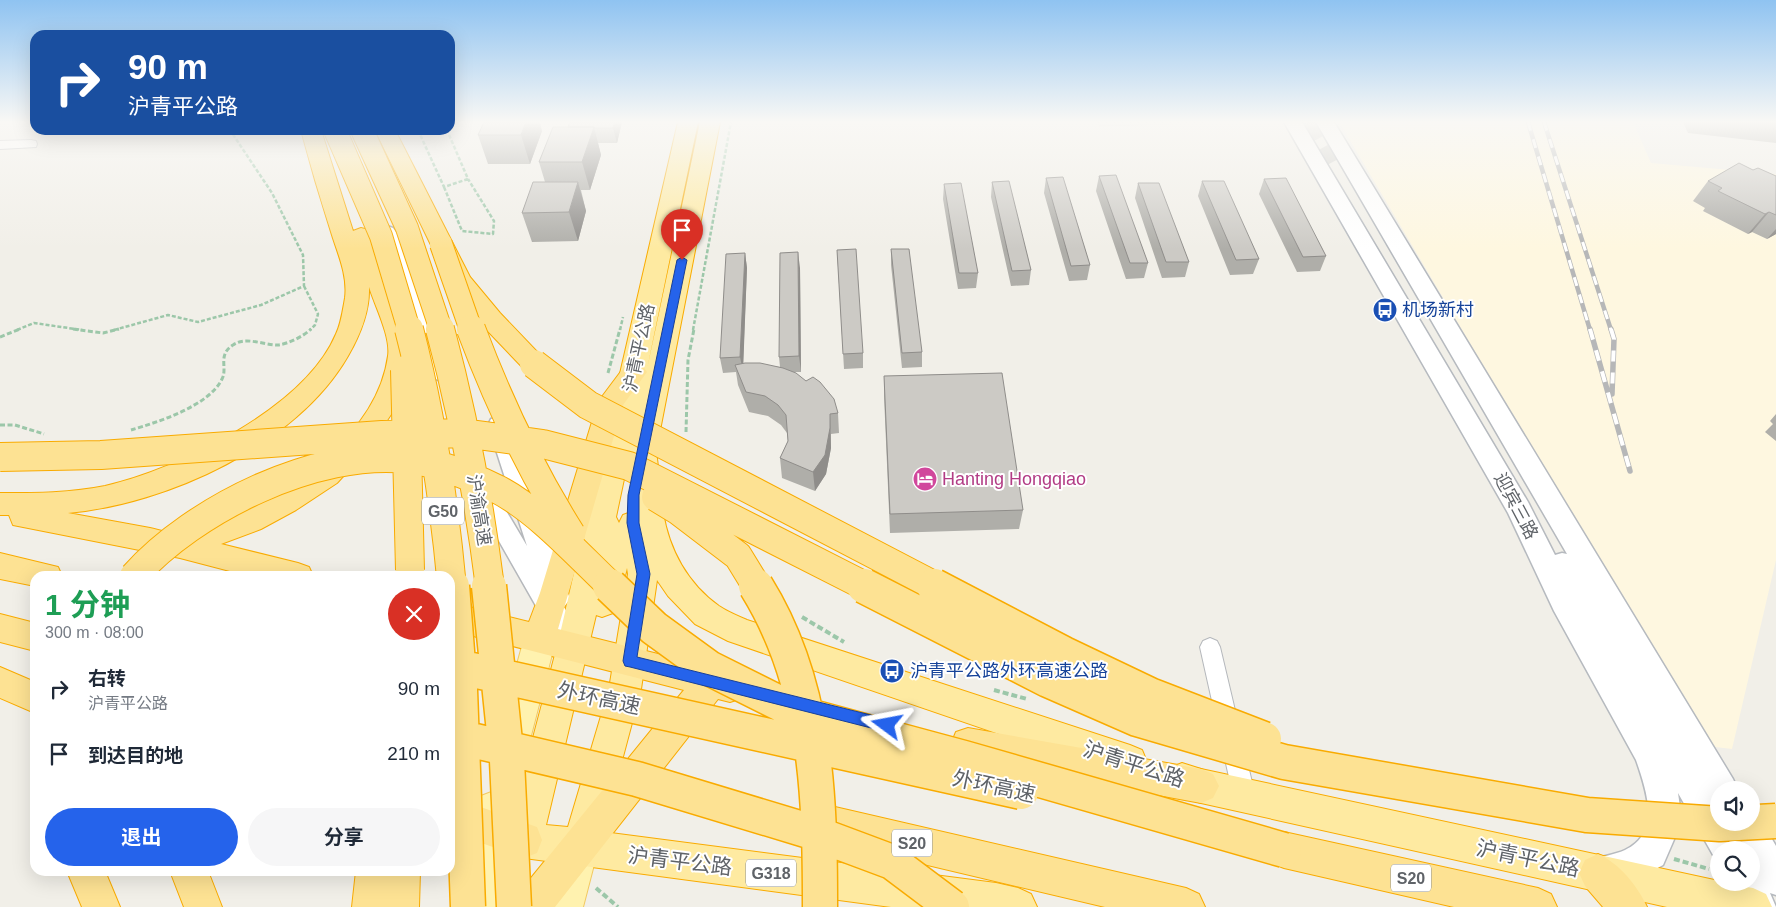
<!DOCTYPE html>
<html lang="zh">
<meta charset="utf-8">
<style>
:root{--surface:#fff;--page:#f6f6f7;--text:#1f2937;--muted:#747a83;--accent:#2563eb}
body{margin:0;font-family:Arial,"Noto Sans SC",sans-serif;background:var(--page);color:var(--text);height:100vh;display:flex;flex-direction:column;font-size:19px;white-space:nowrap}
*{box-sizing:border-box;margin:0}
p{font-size:16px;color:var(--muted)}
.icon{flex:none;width:28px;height:28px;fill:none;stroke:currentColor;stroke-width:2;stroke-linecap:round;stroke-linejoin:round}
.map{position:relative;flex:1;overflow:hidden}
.sheet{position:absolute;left:30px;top:571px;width:425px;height:305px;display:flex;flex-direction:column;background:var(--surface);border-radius:15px;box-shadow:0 5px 20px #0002}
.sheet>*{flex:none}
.banner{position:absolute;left:30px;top:30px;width:425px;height:105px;border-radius:15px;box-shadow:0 5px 20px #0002;background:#1a4fa0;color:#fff;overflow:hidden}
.fabs{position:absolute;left:1710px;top:781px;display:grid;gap:10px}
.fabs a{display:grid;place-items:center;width:50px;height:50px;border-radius:50%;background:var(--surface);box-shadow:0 5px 20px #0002;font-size:25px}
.pin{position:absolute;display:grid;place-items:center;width:42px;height:42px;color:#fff;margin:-51px -21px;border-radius:50% 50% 50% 0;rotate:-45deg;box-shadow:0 0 5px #0007}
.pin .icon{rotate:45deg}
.me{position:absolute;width:55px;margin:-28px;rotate:283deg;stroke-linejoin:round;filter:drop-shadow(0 0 4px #0008)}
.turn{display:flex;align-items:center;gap:18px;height:105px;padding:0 15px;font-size:22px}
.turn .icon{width:65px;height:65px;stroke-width:2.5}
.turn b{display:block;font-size:35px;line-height:42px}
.round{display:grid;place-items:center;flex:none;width:52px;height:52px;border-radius:26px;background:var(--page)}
.summary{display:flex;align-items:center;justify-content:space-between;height:85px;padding:0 15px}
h1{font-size:30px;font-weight:700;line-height:38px;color:#1e9e55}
.action{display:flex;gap:10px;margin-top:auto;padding:10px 15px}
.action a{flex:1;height:58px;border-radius:30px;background:var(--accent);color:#fff;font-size:20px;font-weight:700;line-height:58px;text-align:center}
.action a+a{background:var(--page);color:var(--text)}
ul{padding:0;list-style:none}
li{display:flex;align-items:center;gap:15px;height:65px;padding:0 15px}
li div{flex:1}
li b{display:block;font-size:19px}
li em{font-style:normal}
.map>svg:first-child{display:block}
</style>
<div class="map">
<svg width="1776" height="907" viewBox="0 0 1776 907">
<rect width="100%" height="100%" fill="#f1efe8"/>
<path fill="#fef7e0" d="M1339,122H1633L1651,163L1776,174V560L1732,749L1715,747L1699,730Z"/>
<path fill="#e1ded6" d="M1098,122H1223L1099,127Z"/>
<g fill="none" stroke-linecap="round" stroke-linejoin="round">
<path stroke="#ccccc8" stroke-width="20" stroke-dasharray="20 10" stroke-linecap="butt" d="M1307,122L1329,164"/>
<defs>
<path id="minor" d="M31,140L36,141L37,144L36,147L0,149V141Z
M1210,638L1217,641L1220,647L1255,795L1252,803L1244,806L1236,803L1233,795L1200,647L1203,641Z"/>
<path id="tertiary" d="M387,226L393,228L396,232L416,273L449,373L446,378L439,380L432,378L429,373L396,273L378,232L381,228Z
M499,417L507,419L510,425L570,599L564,607L586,647L582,655L573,659L564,655L466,483L470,477L478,474L486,477L527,546L488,425L491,419Z"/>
<path id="secondary" d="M1284,122H1302L1528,502L1555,555L1562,553L1567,554L1316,122H1334L1733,779L1738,790H1719V822H1751V809L1755,810L1776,846V895L1770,893L1776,907H1741L1730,882H1751V850H1719V862H1717L1678,793L1682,821L1663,865L1630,883L1603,889L1591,884L1586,872L1591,860C1602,856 1614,855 1625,850C1662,833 1646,789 1636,760L1554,611L1508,513Z"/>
<path id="primary" d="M540,625L551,629L556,639L527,751L522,763L510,768L498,763L493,751L524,639L529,629Z
M494,791L507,796L512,809L507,828L508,907H470L471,828L481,796Z
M579,835L592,840L597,853L583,907H545L566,840Z"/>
<path id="trunk" d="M678,122H698L647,369L700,122H720L656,451C659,471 660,492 663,512C669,550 688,584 719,606C728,612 738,616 747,620L1130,745L1142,750L1147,762L1142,774L1130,779L728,641L695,624L668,596L657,580L641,689L603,832L996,883L1018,888L1031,894L1037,907H891L524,858L511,853L506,840L557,647ZM628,460L630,464L634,511L623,515L619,523L616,517ZM627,568L628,574L609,689L568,827L546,825L596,615L602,617L613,613L618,604Z
M1182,763L1201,769L1719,881V882L1753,888L1766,894L1772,907H1667L1201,803L1170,792L1164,780L1170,768Z"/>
<path id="motorway" d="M301,130H321L353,231L361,228L369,230L372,235L409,332L414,354L409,378L394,410L368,449L337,483L296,510L261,529L221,544L298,563L309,567L313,576H249L180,558L13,525L9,515H0V493C35,493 71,493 105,486C179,469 305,408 336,334C341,324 343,309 345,298C348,275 337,252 331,232C320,198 310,164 301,130ZM369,287C375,306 391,337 388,356C377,436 286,497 216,521C205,525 191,533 180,534C171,534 159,530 150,528C123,523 95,518 68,513C167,504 297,445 348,356C360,335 370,312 369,287Z
M375,130H395L470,277L500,313L543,358L547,364L543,370L534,373L525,370L482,325L448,280Z
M634,363L643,366L647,372L623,405L558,629L730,672L742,676L746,687L742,698L730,702L718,699L555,907H512L518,894L684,690L450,630V602L529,622L540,593L598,402L625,366Z
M0,553L58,567L62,576H35V586L0,579Z
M0,614L35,623V651L0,642Z
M0,667L35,682V713L0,698Z
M968,728L1201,769L1213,774L1219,786L1213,798L1201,803L968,760L956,756L951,744L956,732Z
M450,796L537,827L542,840L537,853L524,858L450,832Z
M822,804L1186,888L1199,894L1205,907H1105L822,840L809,835L804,822L809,809Z
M1284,832L1538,888L1551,894L1557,907H1454L1284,868L1271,863L1266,850L1271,837Z
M1598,854C1619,863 1638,886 1647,907H1603L1585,886L1579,873L1585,860Z
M67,871H105L120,907H82Z
M170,871H208L222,907H184Z
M356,871H420L419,907H352Z"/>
</defs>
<use href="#minor" stroke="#b5b8bc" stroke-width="2"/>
<use href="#tertiary" stroke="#b5b8bc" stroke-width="3"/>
<use href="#secondary" stroke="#b6babf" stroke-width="3"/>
<use href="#primary" stroke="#f2c960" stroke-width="2"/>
<use href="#trunk" stroke="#f9ab00" stroke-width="2"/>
<use href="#motorway" stroke="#f9ab00" stroke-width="2"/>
<path stroke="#9cc7a9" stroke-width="2.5" stroke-dasharray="4 2" stroke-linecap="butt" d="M418,130L444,187L468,179L447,130
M444,187L462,231L493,234L494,221L468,179
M304,286L318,314L315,325L310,330
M17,330L34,323L82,330
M114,330L168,315L198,322L261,305L304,286L303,255L272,193L230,130
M620,330L623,317
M693,330L731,122"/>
<path stroke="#9cc7a9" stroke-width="3" stroke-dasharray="5 2.5" stroke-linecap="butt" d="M73,329L103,333L119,329
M0,337L20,329
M608,373L620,329
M0,425H15L44,434
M131,430C158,422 209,406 222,379C228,368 217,355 233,345C246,336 263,345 278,345C288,344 304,336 311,329
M686,432L688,360L694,329"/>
<path stroke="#9cc7a9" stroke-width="4" stroke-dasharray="6 3" stroke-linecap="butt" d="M802,617L844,642
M994,690L1027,699
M1674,859L1709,869
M596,888L618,907"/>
<use href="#minor" fill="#fff" fill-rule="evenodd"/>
<use href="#tertiary" fill="#fff" fill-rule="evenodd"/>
<use href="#secondary" fill="#fff" fill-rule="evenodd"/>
<use href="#primary" fill="#fff2af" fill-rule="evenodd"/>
<use href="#trunk" fill="#feeaa1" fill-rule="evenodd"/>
<use href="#motorway" fill="#fde293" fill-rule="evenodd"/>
<defs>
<path id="rail-far1" d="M1528,122L1590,330
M1544,122L1611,330"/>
<path id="rail" d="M1590,329L1630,471
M1611,329L1614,339L1612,394"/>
</defs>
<use href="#rail-far1" stroke="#b6b7b8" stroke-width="4.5"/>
<use href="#rail" stroke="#b6b7b8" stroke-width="5.5"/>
<use href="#rail-far1" stroke="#fff" stroke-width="3" stroke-dasharray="9" stroke-linecap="butt"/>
<use href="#rail" stroke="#fff" stroke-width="4" stroke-dasharray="11" stroke-linecap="butt"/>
<defs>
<path id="motorway-bridge-far2" d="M335,130L381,236L409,330
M362,130L407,228L441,330
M441,244L471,330"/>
<path id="motorway-bridge-far1" d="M409,329C431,414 444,500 452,587
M440,329C463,414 479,500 490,587
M471,329C498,401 530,469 571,534
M534,364L588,405L937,587
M405,370L410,570
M0,457L101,455L382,435L463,433L543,444L629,466L867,587
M656,497L679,511L738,556L757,587
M134,576C194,509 316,449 407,459C437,462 470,476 497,489C538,510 578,555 612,587"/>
<path id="motorway-bridge" d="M452,586L460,690L468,907
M489,586L507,761L514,907
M610,586L654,628L709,668L801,714L964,758L1284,850
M756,586C817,684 820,795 820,907
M864,586L1048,680L1137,719L1284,762L1587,815L1720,824L1776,821
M934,586L1064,654L1150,695L1264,739
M450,665L1021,792
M450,735L637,779L809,831L892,862L952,907"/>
</defs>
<use href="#motorway-bridge-far2" stroke="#f9ab00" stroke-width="24" stroke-linecap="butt"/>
<use href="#motorway-bridge-far1" stroke="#f9ab00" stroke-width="30" stroke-linecap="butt"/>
<use href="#motorway-bridge" stroke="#f9ab00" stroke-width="37" stroke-linecap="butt"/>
<use href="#motorway-bridge-far2" stroke="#fde293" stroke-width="22"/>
<use href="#motorway-bridge-far1" stroke="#fde293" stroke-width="28"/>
<use href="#motorway-bridge" stroke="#fde293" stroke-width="34"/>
</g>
<path fill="#afaea9" d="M570,122H622L617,143H598L601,155L590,190H581L586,211L578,241L532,242L522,213L545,182L539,162L568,127Z
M1683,122H1776V143L1688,133Z
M542,131L530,164H488L478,135Z
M1753,170L1776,176V234L1767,239L1752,232L1748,234L1703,211L1705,208L1693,201L1708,181Z
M1099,176L1148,263L1144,278L1126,279L1096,191Z
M1046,178L1090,265L1087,280L1069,281L1044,193Z
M1264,179L1326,256L1320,271L1297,272L1259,194Z
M1202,181L1259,259L1253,274L1230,275L1198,196Z
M992,182L1031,270L1029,285L1011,286L991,197Z
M1138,183L1189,262L1185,277L1162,278L1135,198Z
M944,184L978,273L976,288L958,289L943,199Z
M891,249L922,352V367L902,368L891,265Z
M837,250L863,353V368L844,369Z
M745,253L747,268L743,363L780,367L779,357L800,268L801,372H793L838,413L839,433L831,434V448L826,474L815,491L782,478L780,458L788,441L787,433L781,425L768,416L749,412L738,385L736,372L723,373L720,358Z
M884,376L1023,510L1019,529L890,533L884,396Z
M1776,414V441L1765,432L1773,424L1770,421Z"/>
<path fill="#8f8d8a" d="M526,122H540L542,131L530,164L521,135Z
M615,122H622L617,143L613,128Z
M594,127L601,155L590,190L582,162Z
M578,182L586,211L578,241L569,212Z
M1769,212L1752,232L1748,234L1765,214Z
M1776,229V234L1767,239Z
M798,252L800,268L801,372L799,356Z
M745,253L747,268L743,372L740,357Z
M830,414L831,448L826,474L815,491L813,472Z"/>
<path fill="#cccac5" stroke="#8f8d8a" d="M484,122H526L521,135H478Z
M570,122H615L613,128H595L594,127H568Z
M553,127H594L582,162H539Z
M1739,163L1753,170L1758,168L1776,176V215L1769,212L1765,214L1718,191L1722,188L1708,181Z
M1116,175L1148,263H1130L1099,176Z
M1063,177L1090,265L1071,266L1046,178Z
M1286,178L1326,256L1303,257L1264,179Z
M1009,181L1031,270L1012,271L992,182Z
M1202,181H1224L1259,259L1236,260Z
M533,182H578L569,212L522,213Z
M961,183L978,273H959L944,184Z
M1138,183H1159L1189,262H1166Z
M856,249L863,353L843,354L837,250Z
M891,249H909L922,352L902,353Z
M798,252L799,356L779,357L780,253Z
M745,253L740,357L720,358L726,254Z
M745,363H760L783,368L796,373L806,381L813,377L820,382L834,399L838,413L830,414V428L825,455L813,472L780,458L788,441L786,415L778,405L765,396L746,392L735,365Z
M1002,373L1023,510L890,514L884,376Z"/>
<linearGradient id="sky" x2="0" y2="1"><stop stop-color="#8fc3f1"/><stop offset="0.49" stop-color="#f9f8f5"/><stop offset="1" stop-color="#f9f8f5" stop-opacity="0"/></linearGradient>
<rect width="1776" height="249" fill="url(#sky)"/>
<path fill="#2563eb" stroke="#184099" d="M682,257L687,260L639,495V523L650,574L637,657L887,719L892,720L894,725L892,730L887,732L630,667L625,666L623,661L637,574L627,523L628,495L677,260Z"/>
<defs>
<symbol id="bus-disc" viewBox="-11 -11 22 22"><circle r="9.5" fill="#1a4fb4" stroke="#fff"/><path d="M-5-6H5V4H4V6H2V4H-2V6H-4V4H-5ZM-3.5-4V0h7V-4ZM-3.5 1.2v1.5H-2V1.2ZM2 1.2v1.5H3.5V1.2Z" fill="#fff"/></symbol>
<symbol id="hotel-disc" viewBox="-11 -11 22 22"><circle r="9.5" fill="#d1479c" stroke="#fff"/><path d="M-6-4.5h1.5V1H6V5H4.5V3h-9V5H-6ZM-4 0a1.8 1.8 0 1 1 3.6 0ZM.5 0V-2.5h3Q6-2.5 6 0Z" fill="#fff"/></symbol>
</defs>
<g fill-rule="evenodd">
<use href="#bus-disc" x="1371" y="296" width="28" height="28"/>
<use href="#hotel-disc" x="911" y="465" width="28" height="28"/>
<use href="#bus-disc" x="878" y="657" width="28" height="28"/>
</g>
<g text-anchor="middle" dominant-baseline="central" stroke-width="4" stroke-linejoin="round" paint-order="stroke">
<g fill="#fff" stroke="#8f9295" stroke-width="1">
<rect x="422" y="497.5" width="42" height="27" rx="4"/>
<rect x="892" y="829.5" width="40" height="27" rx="4"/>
<rect x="746" y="859.5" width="50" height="27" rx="4"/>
<rect x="1391" y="864.5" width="40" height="27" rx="4"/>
</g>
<g font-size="16" font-weight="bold" fill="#5f6368">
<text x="443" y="511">G50</text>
<text x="912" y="843">S20</text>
<text x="771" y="873">G318</text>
<text x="1411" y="878">S20</text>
</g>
<g font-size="18" fill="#164399" stroke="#fff" text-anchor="start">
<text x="1402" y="310">机场新村</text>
<text x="910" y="671">沪青平公路外环高速公路</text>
</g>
<g font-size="18" fill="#5f6368" stroke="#fff">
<text transform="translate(639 348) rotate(-78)">沪青平公路</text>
<text transform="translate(1516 506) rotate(62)">迎宾三路</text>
<text transform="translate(479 510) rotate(81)">沪渝高速</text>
</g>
<g font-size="18" fill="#b23c85" stroke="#fff" text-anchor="start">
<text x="942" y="479">Hanting Hongqiao</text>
</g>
<g font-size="21" fill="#5f6368" stroke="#fff">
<text transform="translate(599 698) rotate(12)">外环高速</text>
<text transform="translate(1134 764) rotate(18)">沪青平公路</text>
<text transform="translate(994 786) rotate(12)">外环高速</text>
<text transform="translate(1528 858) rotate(12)">沪青平公路</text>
<text transform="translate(680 861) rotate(7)">沪青平公路</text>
</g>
</g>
</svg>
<div class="fabs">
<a><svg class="icon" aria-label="sound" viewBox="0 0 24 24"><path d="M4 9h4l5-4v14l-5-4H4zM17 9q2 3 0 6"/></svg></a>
<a><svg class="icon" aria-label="search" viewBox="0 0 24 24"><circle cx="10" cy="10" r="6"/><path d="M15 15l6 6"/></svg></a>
</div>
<div class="pin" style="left:682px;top:260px;background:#d93025"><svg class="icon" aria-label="arrive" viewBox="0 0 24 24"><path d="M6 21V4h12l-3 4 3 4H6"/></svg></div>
<svg class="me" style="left:887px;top:725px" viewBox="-20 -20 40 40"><path d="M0-17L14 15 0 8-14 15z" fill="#2563eb" stroke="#fff" stroke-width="4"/></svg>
<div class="banner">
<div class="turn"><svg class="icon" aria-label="right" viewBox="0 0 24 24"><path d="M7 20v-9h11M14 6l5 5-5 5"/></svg><div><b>90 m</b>沪青平公路</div></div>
</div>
<section class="sheet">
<div class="summary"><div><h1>1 分钟</h1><p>300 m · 08:00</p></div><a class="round" style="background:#d93025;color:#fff"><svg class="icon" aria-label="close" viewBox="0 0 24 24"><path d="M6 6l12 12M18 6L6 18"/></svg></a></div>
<ul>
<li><svg class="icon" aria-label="right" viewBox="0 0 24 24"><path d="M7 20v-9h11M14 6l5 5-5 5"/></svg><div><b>右转</b><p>沪青平公路</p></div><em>90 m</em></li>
<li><svg class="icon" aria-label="arrive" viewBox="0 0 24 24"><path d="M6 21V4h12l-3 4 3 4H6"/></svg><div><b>到达目的地</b></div><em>210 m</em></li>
</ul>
<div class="action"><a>退出</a><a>分享</a></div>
</section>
</div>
